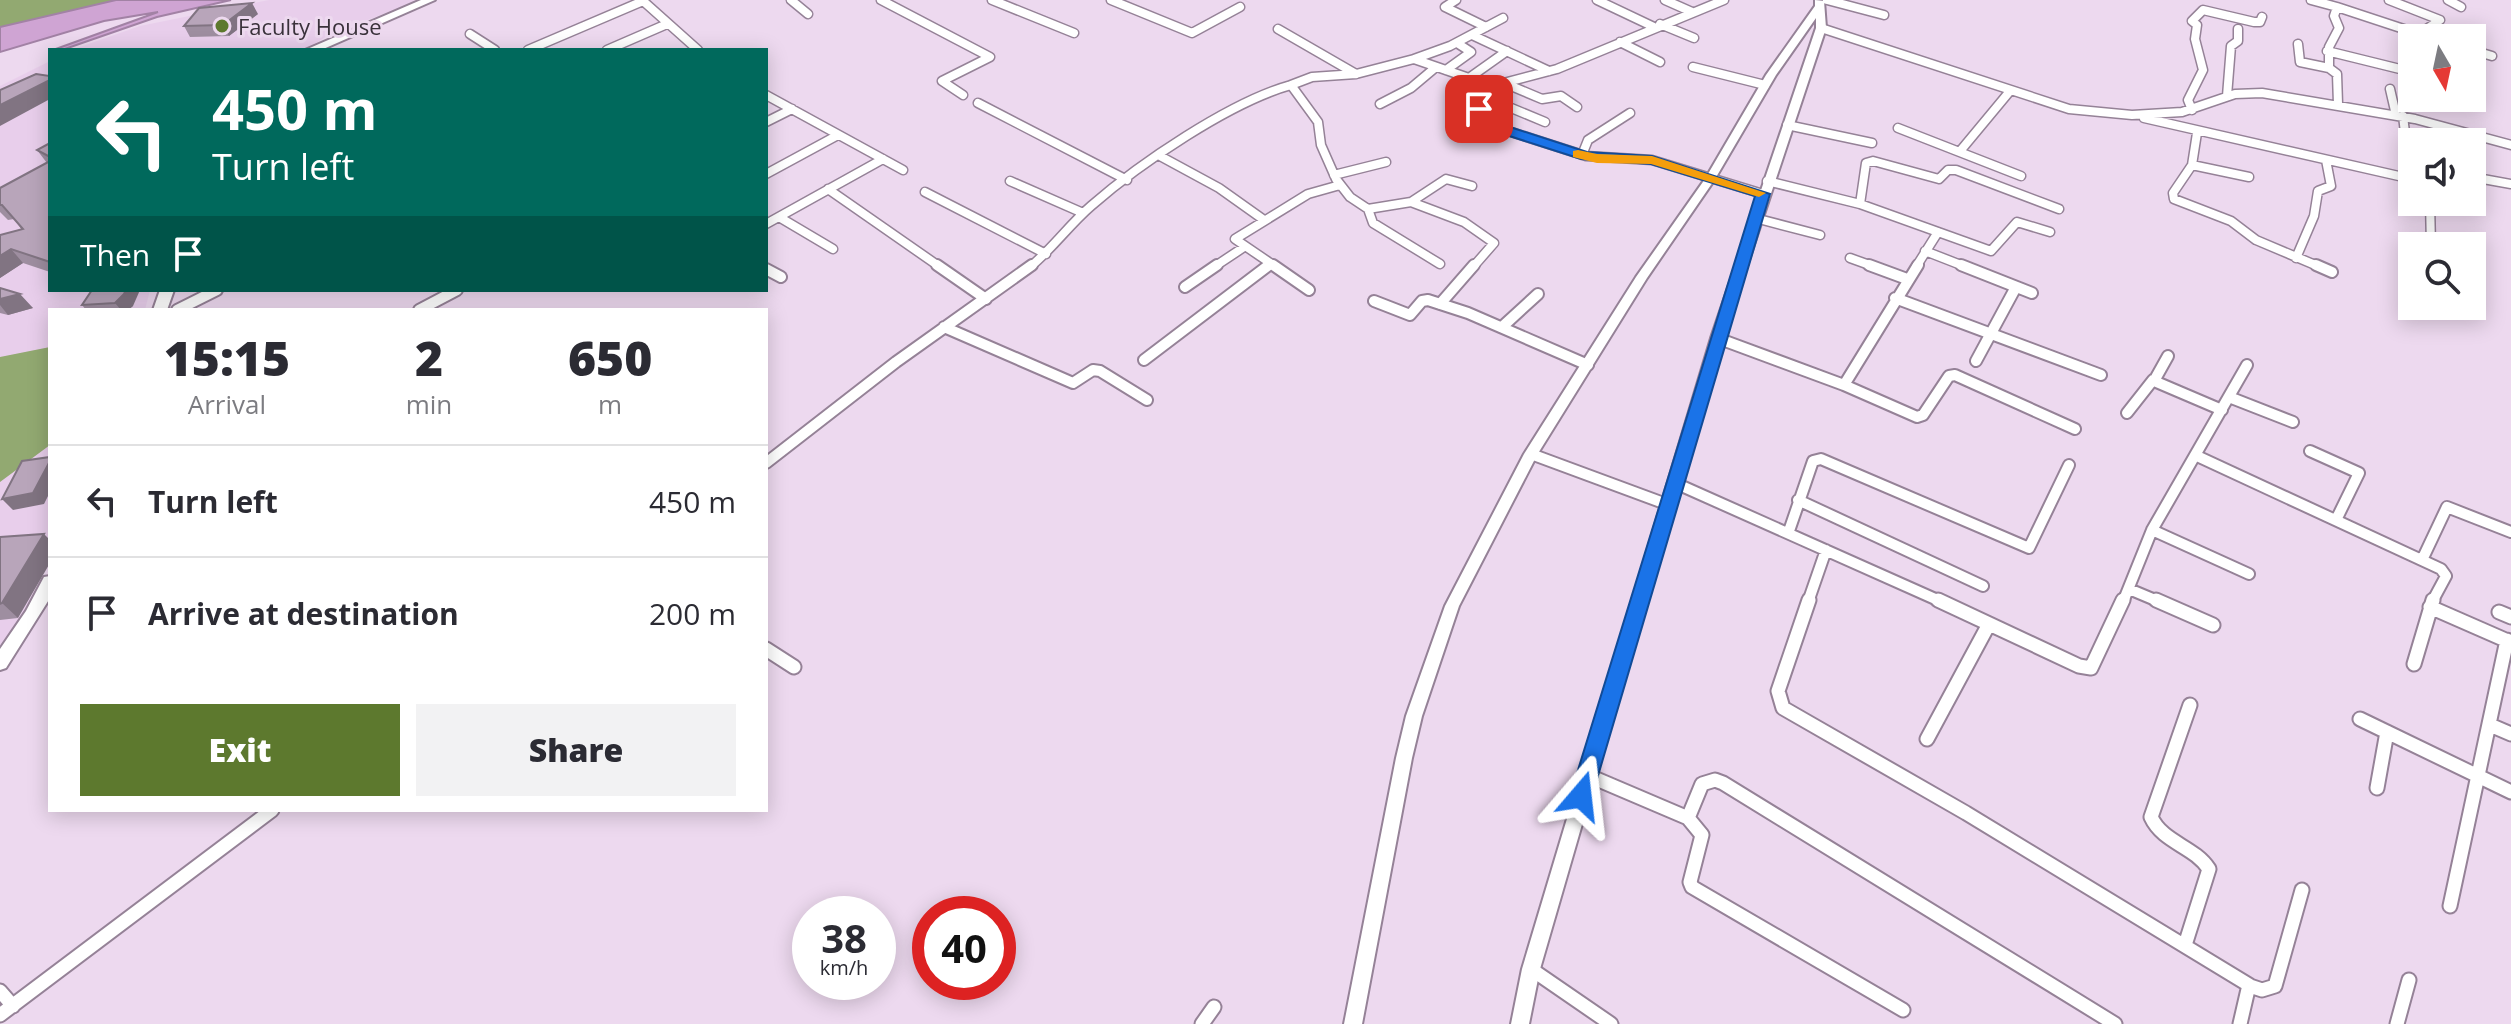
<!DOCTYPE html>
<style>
:root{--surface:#fff;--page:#f2f2f3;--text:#2b2b33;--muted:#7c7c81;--line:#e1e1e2;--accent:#5d792e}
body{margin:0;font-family:"Open Sans",sans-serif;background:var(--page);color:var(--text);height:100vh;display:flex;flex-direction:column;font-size:30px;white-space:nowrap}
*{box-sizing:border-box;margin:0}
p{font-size:26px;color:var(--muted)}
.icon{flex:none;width:44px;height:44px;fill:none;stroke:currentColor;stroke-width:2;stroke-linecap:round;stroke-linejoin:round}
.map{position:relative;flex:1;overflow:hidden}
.side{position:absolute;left:48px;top:308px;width:720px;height:504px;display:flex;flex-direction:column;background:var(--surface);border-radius:0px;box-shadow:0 4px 20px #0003}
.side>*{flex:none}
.guide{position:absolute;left:48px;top:48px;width:720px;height:244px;border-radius:0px;box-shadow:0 4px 20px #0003;background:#00695c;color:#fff;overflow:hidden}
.needle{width:52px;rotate:171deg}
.fabs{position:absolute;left:2398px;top:24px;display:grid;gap:16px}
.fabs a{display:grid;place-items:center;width:88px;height:88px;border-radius:0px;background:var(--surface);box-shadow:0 4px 20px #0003;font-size:40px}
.speed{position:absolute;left:792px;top:896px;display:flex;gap:16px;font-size:40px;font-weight:700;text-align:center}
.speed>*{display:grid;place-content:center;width:104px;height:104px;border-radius:50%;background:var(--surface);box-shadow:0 4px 20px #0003;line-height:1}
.speed small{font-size:20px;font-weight:400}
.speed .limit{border:12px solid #d22;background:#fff;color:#111}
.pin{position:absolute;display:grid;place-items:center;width:68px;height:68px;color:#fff;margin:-34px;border-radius:16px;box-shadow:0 4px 12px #0006}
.me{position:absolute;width:88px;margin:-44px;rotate:17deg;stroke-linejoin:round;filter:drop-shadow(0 0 6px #0008)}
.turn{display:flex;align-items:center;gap:28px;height:168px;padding:0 32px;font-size:36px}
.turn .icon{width:104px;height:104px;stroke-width:2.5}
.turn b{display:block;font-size:56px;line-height:68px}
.then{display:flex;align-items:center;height:76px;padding:0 32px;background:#0003;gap:16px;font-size:30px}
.eta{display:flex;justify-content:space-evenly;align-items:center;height:136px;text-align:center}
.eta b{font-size:48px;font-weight:800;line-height:56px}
.primary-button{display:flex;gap:16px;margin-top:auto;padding:16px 32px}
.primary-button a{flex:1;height:92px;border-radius:0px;background:var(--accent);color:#fff;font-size:32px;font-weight:800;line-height:92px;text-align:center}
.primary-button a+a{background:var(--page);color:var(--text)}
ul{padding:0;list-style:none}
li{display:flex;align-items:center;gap:24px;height:112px;padding:0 32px;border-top:2px solid var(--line)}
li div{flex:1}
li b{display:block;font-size:30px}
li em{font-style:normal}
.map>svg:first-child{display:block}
</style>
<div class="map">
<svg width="2511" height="1024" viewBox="0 0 2511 1024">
<rect width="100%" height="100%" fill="#edd9ef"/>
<path fill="#e8ceeb" d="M269,0H419L329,35L304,50H71L140,26Z
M50,61V290H150L145,310H50V553L26,609L0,648V86Z"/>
<path fill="#92a971" d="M0,0H116L0,28Z
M50,347V445L0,482V357Z"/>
<path fill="#cfa4d3" stroke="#a282a5" stroke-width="2" d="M116,0H231L157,17L62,50H53L158,12L104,21L0,52V27Z"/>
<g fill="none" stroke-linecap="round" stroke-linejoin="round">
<defs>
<path id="minor-far2" d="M642,0L698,50
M791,0L808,14
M881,0L990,57L942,81L963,95
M992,0L1074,33
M1111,0L1192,33L1240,7
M1456,0L1445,7L1486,27
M1597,0L1654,27
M1665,0L1692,12
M1827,0L1884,15
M2311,0L2337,7
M2448,0L2461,7
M1660,24L1694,38
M1821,28L2069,109L2132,115L2182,112L2235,94L2262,93L2415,119L2511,145
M1278,29L1356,74
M470,34L495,50
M1472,35L1549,71
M1620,42L1660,62
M2298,44L2300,62L2329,68
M528,50L643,1
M607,50L667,24
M2472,50L2492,56
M2327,51L2400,69
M1414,59L1450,46L1503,18
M1693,67L1765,85
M1446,70L1471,52L1457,43
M1469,78L1507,51
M1504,83L1542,99L1561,96L1577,107
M1492,86L1480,95L1479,109L1505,130L1586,156L1652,160L1763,194
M2390,89L2396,115
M766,95L903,170
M1480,95L1545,122
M2227,96L2231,46L2238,41V29
M978,103L1127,180
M1380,104L1411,88L1436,67
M2338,104L2337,74L2329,68V47L2339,28L2334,16L2337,7L2419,34L2440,20L2389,0
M2192,110L2188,100L2203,70L2195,39L2197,25L2192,21L2203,10L2254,22H2260L2262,17
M2403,116L2407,149
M2144,118L2412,179
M766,122L792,109
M1787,125L1872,143
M1898,128L2021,176
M2197,133L2192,165L2173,193L2174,199L2231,221L2256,240L2320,267
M1961,150L2010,91
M1582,155L1588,140L1630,113
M1160,156L1219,188L1264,220
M2192,165L2249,177
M766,174L838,135
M1334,175L1386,162
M2472,177L2511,184
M1010,181L1083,213
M1767,181L1860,204
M828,189L940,267
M925,192L1046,254
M1411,202L1446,179L1472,186
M2430,202L2431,246
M1368,209L1373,223L1440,264
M779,217L833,249
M1755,218L1820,235
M766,224L883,159
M2050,232L2017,222L1991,251L1860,204L1866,163L1873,161L1939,179L1948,170H1956L2059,209
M1925,251L1966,267
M1850,258L1875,267
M2296,258L2314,216L2318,191L2331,186L2326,160
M1030,267C1052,249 1069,225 1091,206C1139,164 1230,102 1291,85
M1214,267L1244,247
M1266,267L1269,265
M1276,267L1235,239L1308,194L1340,185
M1473,267L1494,243L1464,222L1411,202L1368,209L1350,197L1336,179L1321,145L1318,122L1291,85L1312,77L1356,74L1414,59L1492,86L1557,69L1724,0
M1916,267L1938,232"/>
<path id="minor-far1" d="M937,265L986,299
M1273,265L1309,290
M1869,265L1907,279
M1961,265L2032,293
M2316,265L2332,272
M766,269L781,277
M1185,287L1217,265
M1895,298L2101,375
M1374,301L1410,315L1422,301L1428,300L1468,313L1588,365
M1440,304L1474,265
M177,310L217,290
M419,310L457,290
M944,327L1073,383L1093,370L1100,371L1147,400
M1502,327L1538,294
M1717,338L1844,385L1918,265
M2168,356L2154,381L2222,410
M1144,360L1269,265
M1976,361L2016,287
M1844,385L1917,417L1923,415L1949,376L1955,375L2075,429
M2229,397L2293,422
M2127,413L2153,380
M2310,451L2359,473L2336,520
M1531,454L1669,505
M2197,456L2441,569L2446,576L2432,602
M766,463L896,362L1032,265
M1675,483L1942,602
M1798,500L1983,586
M2152,530L2249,574
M1789,531L1813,461L1821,459L2029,548L2069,465
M2422,560L2447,507L2511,532
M2129,589L2160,602
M1808,602L1826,550
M2123,602L2152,530L2247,365"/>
<path id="minor" d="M1809,600L1778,691L1783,708L1966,813L2249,985L2240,1024
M1938,600L2079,666L2091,668L2123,600
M2156,600L2213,625
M2430,607L2510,642
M2499,612L2511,617
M766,649L794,667
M2414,664L2433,600
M2360,719L2511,792
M2490,725L2511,734
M1927,739L1989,624
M1587,775L1688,818L1702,784L1715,780L1723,783L2115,1024
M2377,788L2387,732
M1688,818L1702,835L1690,882L1692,887L1903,1010
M2450,906L2507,640
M2185,945L2209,869C2194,846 2163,843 2151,817L2190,705
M1531,969L1611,1024
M2250,986L2262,990L2275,986L2302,890
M0,991L13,1006
M0,1015L272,810
M1202,1024L1214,1007
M2397,1024L2409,980"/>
<path id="tertiary" d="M1815,0L1824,1L1826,28L1723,338L1540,969L1529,1024H1511L1522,969L1711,338L1816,28V18L1776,75L1715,179L1647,278L1537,455L1459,606L1422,716L1412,758L1362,1024H1344L1396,758L1406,716L1445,606L1524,454L1636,277L1705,179L1766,75L1815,6Z"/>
<path id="secondary" d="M421,0H435L321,50H305Z
M160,290H174L167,310H153Z
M50,576V598L6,668L0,670V649L26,611L44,577Z"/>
</defs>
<use href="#minor-far2" stroke="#958297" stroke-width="11"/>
<use href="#minor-far1" stroke="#958297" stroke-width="14"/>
<use href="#minor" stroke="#958297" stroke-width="17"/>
<use href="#tertiary" stroke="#958297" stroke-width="4"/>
<use href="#secondary" stroke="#958297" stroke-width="4"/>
<use href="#minor-far2" stroke="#fff" stroke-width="8"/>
<use href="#minor-far1" stroke="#fff" stroke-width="10"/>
<use href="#minor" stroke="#fff" stroke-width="13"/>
<use href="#tertiary" fill="#fff" fill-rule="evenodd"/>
<use href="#secondary" fill="#fff" fill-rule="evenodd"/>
</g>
<path fill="#9e8ea0" d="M258,14L229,36L190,37L184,26Z
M50,143V272L23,263L0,278V235L22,230L14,219L8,220L0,212V188L47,163L37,150Z
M0,288L33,308L8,315L0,313Z
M92,290L133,306L128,310H86L82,305Z
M0,537L18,618L0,620Z"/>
<path fill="#817482" d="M252,3L258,14L229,36L223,25Z
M50,80V99L0,126V105Z
M11,249L23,263L0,278V256Z
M126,290H140L133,306L128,310H121L115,303Z
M20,294L33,308L8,315L0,305V299Z
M50,461V492L44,504L13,510L2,499Z
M44,534L50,540V563L18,618L2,603Z"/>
<path fill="#b8a5ba" stroke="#817482" stroke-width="2" d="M252,3L223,25L184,26L199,8Z
M36,74L50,76V80L0,105V90Z
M50,143V157L37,150Z
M50,161V262L11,249L0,256V235L23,229L2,205H0V188Z
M0,288L20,294L0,299Z
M92,290H126L124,294L115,303L82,305Z
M50,457V461L33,493L2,499L22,461Z
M44,534L2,603L0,604V537Z"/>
<path fill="#1a73e8" stroke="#114b97" stroke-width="2" d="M1474,106H1484L1497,120L1510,127L1587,152L1652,156L1770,194L1592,796L1589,803L1581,806L1574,803L1570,796L1755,196L1651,164L1581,159L1500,133L1487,126L1472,109Z"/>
<path fill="#f59e0b" d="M1578,150L1597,154L1652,156L1766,193L1759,197L1651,164L1597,163L1573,157V151Z"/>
<circle fill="#5d792e" stroke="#edd9ef" stroke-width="3" cx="222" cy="26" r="8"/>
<g text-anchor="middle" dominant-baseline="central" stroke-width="6" stroke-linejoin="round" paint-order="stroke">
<g font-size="22" fill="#3a323b" stroke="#edd9ef" text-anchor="start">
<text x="238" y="26">Faculty House</text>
</g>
</g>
</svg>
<div class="fabs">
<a><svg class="needle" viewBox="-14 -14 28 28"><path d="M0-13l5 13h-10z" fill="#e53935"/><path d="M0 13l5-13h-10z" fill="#7c7c81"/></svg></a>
<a><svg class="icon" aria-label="sound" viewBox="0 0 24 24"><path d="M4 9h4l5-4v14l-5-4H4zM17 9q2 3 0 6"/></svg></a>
<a><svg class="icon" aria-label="search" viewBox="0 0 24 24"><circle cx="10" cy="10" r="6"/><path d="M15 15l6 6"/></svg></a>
</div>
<div class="speed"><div>38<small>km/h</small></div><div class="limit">40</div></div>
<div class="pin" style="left:1479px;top:109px;background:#d93025"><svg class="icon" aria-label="arrive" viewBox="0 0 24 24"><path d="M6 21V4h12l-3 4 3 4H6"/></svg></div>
<svg class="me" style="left:1581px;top:796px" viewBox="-20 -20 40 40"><path d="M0-17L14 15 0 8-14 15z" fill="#1a73e8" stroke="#fff" stroke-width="4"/></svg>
<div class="guide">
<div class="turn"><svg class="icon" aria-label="left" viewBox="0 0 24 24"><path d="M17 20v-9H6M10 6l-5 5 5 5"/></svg><div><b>450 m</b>Turn left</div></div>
<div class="then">Then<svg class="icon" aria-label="arrive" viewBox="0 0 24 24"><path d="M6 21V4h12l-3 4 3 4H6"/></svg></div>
</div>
<section class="side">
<div class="eta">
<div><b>15:15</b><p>Arrival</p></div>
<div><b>2</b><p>min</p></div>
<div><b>650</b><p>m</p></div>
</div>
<ul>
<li><svg class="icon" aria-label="left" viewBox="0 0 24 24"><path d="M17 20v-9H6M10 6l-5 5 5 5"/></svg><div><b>Turn left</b></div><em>450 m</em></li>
<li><svg class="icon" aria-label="arrive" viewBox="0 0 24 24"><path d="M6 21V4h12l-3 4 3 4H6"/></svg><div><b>Arrive at destination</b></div><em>200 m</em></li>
</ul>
<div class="primary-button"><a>Exit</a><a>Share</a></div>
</section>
</div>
